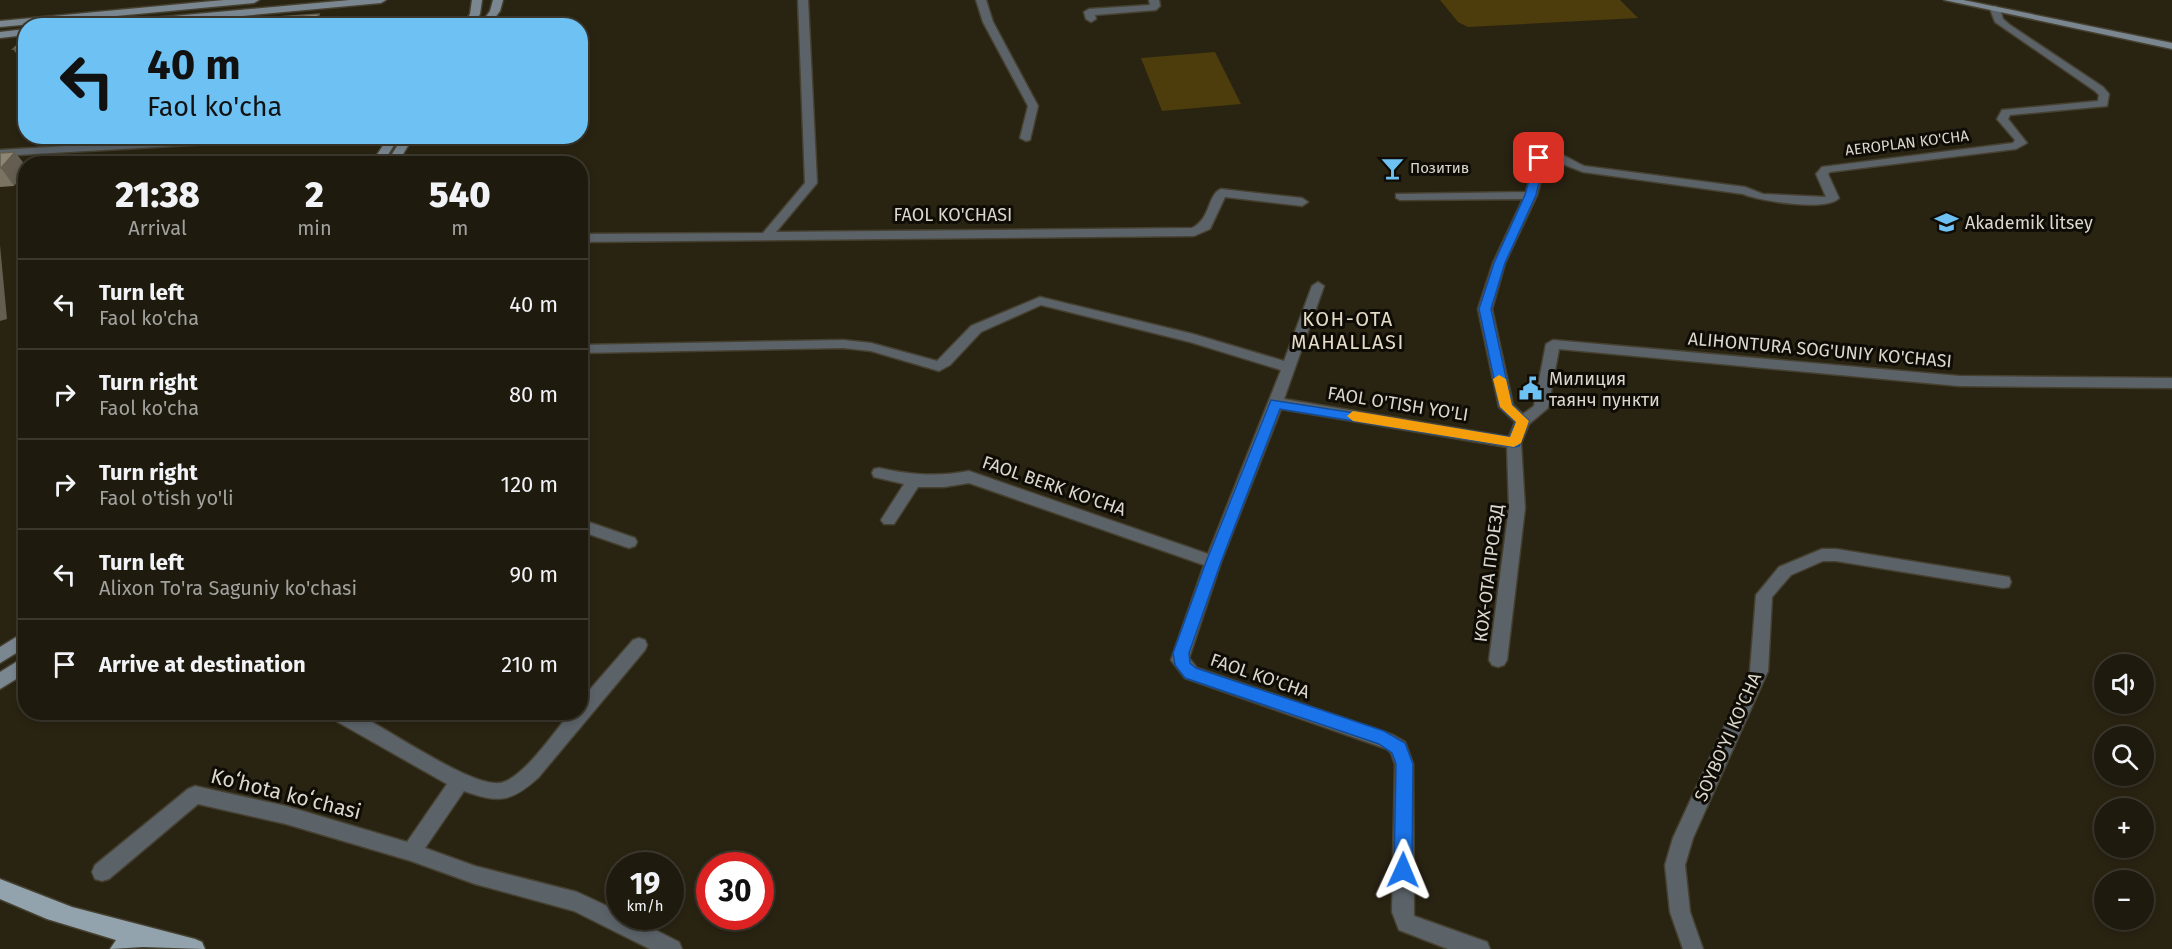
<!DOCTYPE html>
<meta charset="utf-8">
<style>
:root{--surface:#1f1a0e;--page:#2c271c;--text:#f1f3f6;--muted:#a1a19e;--line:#3c382e}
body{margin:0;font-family:"Fira Sans",sans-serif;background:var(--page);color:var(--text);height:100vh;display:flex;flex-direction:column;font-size:22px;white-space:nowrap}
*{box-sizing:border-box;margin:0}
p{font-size:20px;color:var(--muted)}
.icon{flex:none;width:33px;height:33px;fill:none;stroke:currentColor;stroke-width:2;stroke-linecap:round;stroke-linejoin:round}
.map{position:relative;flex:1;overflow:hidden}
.sheet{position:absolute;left:18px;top:156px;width:570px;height:564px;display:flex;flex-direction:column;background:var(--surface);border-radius:24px;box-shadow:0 3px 9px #0003,0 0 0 2px var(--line)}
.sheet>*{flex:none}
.banner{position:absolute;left:18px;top:18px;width:570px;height:126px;border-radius:24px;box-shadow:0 3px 9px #0003,0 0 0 2px var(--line);background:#6dc2f3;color:#111;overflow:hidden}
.controls{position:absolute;left:2094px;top:654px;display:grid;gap:12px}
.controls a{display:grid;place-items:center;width:60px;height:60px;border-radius:50%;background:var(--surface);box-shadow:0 3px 9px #0003,0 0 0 2px var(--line);font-size:30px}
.speed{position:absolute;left:606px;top:852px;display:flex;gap:12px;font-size:30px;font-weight:700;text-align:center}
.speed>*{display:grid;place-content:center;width:78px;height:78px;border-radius:50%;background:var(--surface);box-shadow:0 3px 9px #0003,0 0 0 2px var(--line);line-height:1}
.speed small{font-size:15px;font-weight:400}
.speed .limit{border:9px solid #d22;background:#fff;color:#111}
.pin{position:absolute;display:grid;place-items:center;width:51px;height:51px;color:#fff;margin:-26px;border-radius:12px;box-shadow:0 3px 9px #0006}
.me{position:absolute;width:66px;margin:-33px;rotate:1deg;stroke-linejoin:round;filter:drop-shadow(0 0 4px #0008)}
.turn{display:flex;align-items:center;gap:21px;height:126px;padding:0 30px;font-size:27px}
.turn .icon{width:78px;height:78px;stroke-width:2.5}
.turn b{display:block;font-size:42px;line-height:51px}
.eta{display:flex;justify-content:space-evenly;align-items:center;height:102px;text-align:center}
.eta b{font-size:36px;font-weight:800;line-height:42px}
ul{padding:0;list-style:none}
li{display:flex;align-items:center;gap:18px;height:90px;padding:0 30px;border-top:2px solid var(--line)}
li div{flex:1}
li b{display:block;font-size:22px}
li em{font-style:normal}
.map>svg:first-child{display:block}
</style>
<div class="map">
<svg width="2172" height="949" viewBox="0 0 2172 949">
<rect width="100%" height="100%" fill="#292312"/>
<path fill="#4d3c0c" d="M1440,0H1620L1638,18L1468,27L1458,22Z
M1215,52L1241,104L1162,111L1141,58Z"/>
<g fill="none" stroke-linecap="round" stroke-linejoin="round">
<defs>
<path id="minor" d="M798,0H808L817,183L776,232L1192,228C1211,219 1207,195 1221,189L1302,198L1308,202L1302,206L1225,197L1210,229L1194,236L580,242V234L763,233L805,183Z
M976,0H986L993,22L1038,106L1030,140L1026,141L1020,138L1028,106L983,22Z
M1149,0H1159L1160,6L1156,10L1095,15L1096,19L1091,22L1086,19L1084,12L1089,9L1150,5Z
M1995,6L2000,9L2003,19L2010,25L2103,87L2109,94L2107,106L2010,115L2008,119L2027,143L2016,149L1830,172L1828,174L1839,198C1826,212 1760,201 1743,194L1583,172L1547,158L1537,195L1505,263L1492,309L1513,405L1523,414L1534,406L1546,344L1553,340L1959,376L2172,378V388L1959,386L1559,349L1548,408L1529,424L1521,443L1525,508L1507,660L1504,665L1498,667L1492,665L1489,660L1509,508L1507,447L1281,409L1221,562L1189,658L1197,668L1393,735L1405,742L1413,764L1414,916L1487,942L1490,949H1448L1399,930L1392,912L1395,764L1391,753L1387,749L1185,678L1171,660L1204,565L969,483L944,487H918L894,524H884L881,520L904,484L874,477L872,473L874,469L879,468C911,475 937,477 969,471L1208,554L1281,370L1190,342L1041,305L981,332L950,365L939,371L871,351L843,348L580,353V345L843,340L871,343L937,361L971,326L1040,297L1193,334L1284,361L1312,286L1318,282L1324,286L1284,399L1509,437L1515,422L1499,407L1478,309L1493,263L1523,199L1400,200L1396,198V194L1526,192L1536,155C1551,144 1570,160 1584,166L1745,187L1763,194L1826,197L1816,174L1822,167L2013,143L2015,140L1997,119L2002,110L2098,101L2099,95L2095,91L1995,22L1990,9Z
M227,136H298L293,139L0,156V150Z
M580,519L635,538L637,542L635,546L629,548L580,531Z
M1822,549H1836L2003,576L2009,577L2011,582L2009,587L2003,588L1836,561H1823L1791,575L1772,597L1768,671L1693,838L1685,865L1690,912L1703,949H1683L1670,912L1665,865L1673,838L1750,671L1756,595L1779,567Z
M639,638L645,640L647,645L645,650L538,778C510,803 498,803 464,791L425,848L475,866L577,892L620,912V916H628L679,942L682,949H650L574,911L475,884L411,861L286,824L198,804L109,879L102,881L95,879L92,872L95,865L188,789L195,786L286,806L407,842L447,784L329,717L326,712C335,712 346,711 354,713C384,725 477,793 504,782C527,773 554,732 571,712H580V701L633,640Z"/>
<path id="secondary" d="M224,0H259L254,3L0,27V21Z
M350,0H386L381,3L134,26H92L97,23Z
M472,0H482L480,14L473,26H463L470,14Z
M493,0H503L500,11L489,26H479L490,11Z
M1944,0H1963L2172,43V49Z
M26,29V35L0,38V32Z
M389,136H400L382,164H371Z
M403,136H414L397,164H386Z
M26,631V647L0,663V647Z
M26,656V673L0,689V672Z"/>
<path id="primary" d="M0,879L72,907L195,939L202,942L205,949L143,947L110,949L116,940L47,919L0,899Z"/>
</defs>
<use href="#minor" stroke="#464030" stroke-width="3"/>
<use href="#secondary" stroke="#464030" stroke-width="3"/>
<use href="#primary" stroke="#464030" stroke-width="3"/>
<use href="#minor" fill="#5b6369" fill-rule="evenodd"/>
<use href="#secondary" fill="#7a8790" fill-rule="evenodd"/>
<use href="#primary" fill="#92a3ae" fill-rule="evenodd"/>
</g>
<path fill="#7a7362" d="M0,153L14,186L0,187Z"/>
<path fill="#635e50" d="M319,14L324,26H312Z
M26,48V66H25L13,49Z
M15,152L26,166V173L14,186L1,168Z
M0,245L7,319L0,321Z"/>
<path fill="#8e8672" stroke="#635e50" stroke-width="1.5" d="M319,14L312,26H242L246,19Z
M26,36V48L13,49Z
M15,152L1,168H0V153Z"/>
<path fill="#1a73e8" stroke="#114b97" stroke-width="1.5" d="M1536,155L1545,158L1536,195L1505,263L1491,309L1512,405L1529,421L1519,446L1514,447L1280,409L1221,562L1189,653L1190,663L1196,668L1384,731L1405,743L1413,764L1412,870L1409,876L1403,879L1396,876L1394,870L1396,764L1392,753L1379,744L1185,678L1175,665L1173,653L1206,562L1271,400L1510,437L1516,422L1500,407L1479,309L1494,263L1525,195Z"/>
<path fill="#f59e0b" d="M1499,375L1506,379L1512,405L1529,421L1521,443L1514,447L1353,421L1347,416L1353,411L1510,437L1516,422L1500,407L1493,379Z"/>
<defs>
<symbol id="bar-bare" viewBox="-9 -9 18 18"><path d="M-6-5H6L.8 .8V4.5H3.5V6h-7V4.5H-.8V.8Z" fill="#6dc2f3" stroke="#0f0c06" stroke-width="2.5" paint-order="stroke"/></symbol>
<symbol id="university-bare" viewBox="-9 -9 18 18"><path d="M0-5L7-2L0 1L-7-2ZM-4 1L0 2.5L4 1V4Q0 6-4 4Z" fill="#6dc2f3" stroke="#0f0c06" stroke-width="2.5" paint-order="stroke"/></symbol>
<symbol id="civic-bare" viewBox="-9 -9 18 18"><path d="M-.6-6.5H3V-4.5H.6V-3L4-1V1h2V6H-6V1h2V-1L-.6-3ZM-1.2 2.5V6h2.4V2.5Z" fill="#6dc2f3" stroke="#0f0c06" stroke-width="2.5" paint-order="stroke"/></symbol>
</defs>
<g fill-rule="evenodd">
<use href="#bar-bare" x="1376" y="152" width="33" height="33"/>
<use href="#university-bare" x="1930" y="206" width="33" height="33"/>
<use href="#civic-bare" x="1514" y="372" width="33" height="33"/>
</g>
<g text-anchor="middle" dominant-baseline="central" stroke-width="6" stroke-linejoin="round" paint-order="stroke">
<g font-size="15" fill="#dcd7cd" stroke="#0f0c06">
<text transform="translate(1907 143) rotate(-7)">AEROPLAN KO'CHA</text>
</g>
<g font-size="15" fill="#dcd7cd" stroke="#0f0c06" text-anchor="start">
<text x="1410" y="168">Позитив</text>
</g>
<g font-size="18" fill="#dcd7cd" stroke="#0f0c06">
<text x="953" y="215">FAOL KO'CHASI</text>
<text transform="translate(1820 350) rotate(5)">ALIHONTURA SOG'UNIY KO'CHASI</text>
<text transform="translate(1398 404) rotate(9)">FAOL O'TISH YO'LI</text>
<text transform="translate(1054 486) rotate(19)">FAOL BERK KO'CHA</text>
<text transform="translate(1489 573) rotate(-83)">КОХ-ОТА ПРОЕЗД</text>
<text transform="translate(1260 676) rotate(19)">FAOL KO'CHA</text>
<text transform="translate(1728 737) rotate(-66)">SOYBO'YI KO'CHA</text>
</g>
<g font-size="18" fill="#dcd7cd" stroke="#0f0c06" text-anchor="start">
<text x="1965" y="223">Akademik litsey</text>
<text x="1549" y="379">Милиция<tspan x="1549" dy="21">таянч пункти</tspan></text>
</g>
<g font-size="20" letter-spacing="1.5" fill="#e4dbc6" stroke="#0f0c06">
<text x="1348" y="319">KOH-OTA<tspan x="1348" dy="23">MAHALLASI</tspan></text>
</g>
<g font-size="21" fill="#dcd7cd" stroke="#0f0c06">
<text transform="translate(286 794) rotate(14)">Koʻhota koʻchasi</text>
</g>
</g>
</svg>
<div class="controls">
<a><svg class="icon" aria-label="sound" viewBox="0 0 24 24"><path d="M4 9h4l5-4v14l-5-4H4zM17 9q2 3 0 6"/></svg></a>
<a><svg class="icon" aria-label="search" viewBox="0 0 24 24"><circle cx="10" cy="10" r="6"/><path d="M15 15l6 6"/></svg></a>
<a>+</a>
<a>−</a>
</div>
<div class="speed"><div>19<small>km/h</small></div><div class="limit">30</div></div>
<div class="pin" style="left:1539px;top:158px;background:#d93025"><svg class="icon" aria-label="arrive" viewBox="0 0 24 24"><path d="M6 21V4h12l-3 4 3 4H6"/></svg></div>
<svg class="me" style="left:1403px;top:870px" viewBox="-20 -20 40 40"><path d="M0-17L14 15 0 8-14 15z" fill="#1a73e8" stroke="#fff" stroke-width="4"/></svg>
<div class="banner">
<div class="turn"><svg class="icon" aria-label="left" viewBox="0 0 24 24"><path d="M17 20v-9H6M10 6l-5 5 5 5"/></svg><div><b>40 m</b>Faol ko'cha</div></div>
</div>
<section class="sheet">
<div class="eta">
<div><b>21:38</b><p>Arrival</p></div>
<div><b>2</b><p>min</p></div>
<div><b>540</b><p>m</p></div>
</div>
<ul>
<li><svg class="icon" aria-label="left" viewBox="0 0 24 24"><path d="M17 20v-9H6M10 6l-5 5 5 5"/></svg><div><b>Turn left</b><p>Faol ko'cha</p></div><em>40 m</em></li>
<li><svg class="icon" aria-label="right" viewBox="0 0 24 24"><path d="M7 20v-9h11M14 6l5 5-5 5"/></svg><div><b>Turn right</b><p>Faol ko'cha</p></div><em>80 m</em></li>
<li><svg class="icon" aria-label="right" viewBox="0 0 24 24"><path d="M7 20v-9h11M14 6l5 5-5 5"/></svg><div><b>Turn right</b><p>Faol o'tish yo'li</p></div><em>120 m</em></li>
<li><svg class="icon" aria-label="left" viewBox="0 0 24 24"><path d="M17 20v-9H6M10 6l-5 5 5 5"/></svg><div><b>Turn left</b><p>Alixon To'ra Saguniy ko'chasi</p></div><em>90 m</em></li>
<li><svg class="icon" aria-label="arrive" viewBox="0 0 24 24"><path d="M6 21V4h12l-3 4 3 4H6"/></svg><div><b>Arrive at destination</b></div><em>210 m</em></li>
</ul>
</section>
</div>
